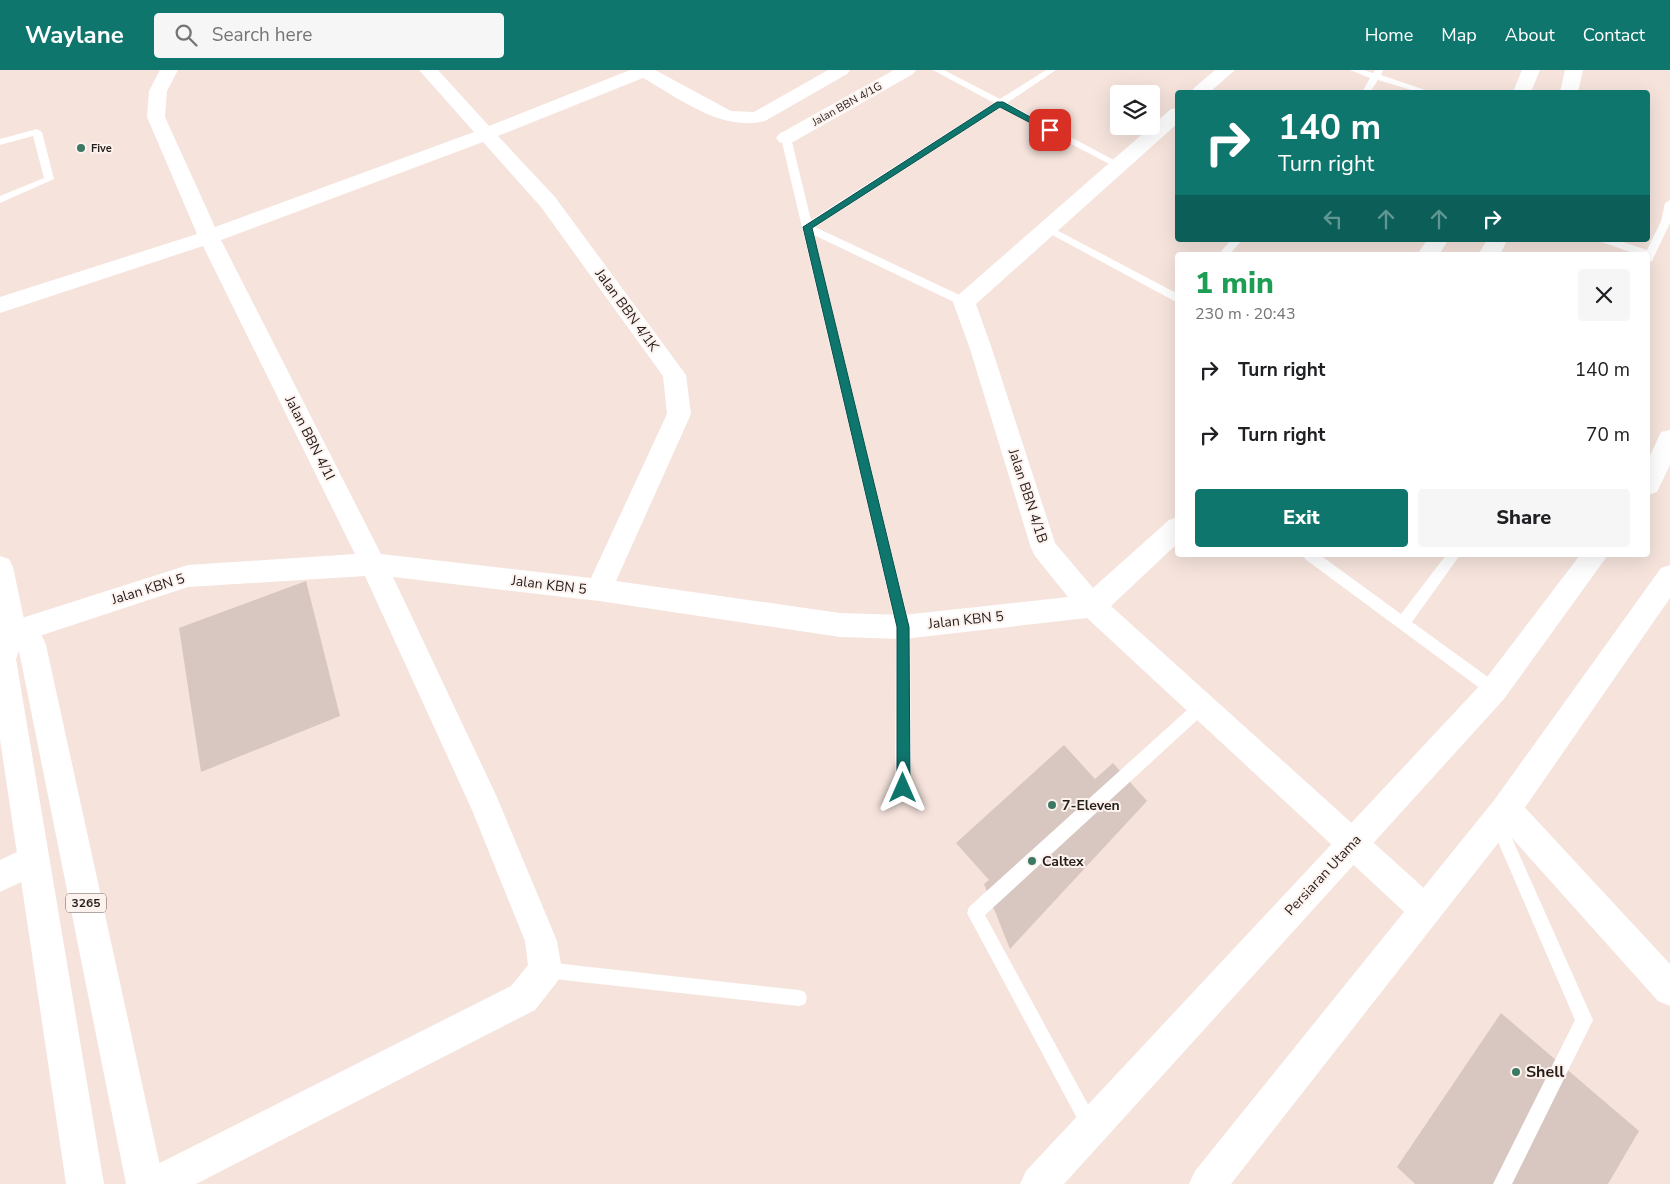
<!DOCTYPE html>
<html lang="en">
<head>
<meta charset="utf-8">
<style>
  :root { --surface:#fff; --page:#f6f6f6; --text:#202124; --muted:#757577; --accent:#0f766e }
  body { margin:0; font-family:"Nunito Sans",sans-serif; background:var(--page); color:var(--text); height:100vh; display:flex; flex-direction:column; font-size:19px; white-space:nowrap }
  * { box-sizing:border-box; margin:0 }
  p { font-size:16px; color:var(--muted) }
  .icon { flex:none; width:28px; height:28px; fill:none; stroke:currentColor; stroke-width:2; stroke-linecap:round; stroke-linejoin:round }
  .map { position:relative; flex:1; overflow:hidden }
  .panel { position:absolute; left:1175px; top:182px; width:475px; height:305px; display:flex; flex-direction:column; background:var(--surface); border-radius:5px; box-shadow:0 5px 20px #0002 }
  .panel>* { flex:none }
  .banner { position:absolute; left:1175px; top:20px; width:475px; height:152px; border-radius:5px; box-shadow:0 5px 20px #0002; background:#0f766e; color:#fff; overflow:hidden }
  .tools { position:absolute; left:1110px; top:15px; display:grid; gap:10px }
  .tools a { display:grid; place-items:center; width:50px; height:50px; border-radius:5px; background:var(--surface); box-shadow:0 5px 20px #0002; font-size:25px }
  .pin { position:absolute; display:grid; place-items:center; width:42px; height:42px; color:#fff; margin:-21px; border-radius:10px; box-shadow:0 2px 8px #0006 }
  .me { position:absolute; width:55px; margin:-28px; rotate:0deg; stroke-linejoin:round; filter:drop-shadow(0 0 4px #0008) }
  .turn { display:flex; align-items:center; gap:18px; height:105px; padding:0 20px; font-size:22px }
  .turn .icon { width:65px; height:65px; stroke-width:2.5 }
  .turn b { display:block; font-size:35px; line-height:42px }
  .lanes { display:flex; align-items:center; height:48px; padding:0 20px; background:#0003; justify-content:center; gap:25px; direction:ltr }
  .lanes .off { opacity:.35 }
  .round { display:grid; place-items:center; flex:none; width:52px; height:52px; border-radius:5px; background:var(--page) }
  .summary { display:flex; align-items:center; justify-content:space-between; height:85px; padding:0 20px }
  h1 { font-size:30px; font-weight:800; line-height:38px; color:#1e9e55 }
  .action { display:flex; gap:10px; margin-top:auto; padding:10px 20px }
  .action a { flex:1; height:58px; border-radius:5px; background:var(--accent); color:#fff; font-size:20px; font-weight:800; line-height:58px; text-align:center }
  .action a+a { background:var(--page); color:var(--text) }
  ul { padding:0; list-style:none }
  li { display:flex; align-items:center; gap:15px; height:65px; padding:0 20px }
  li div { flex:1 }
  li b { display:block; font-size:19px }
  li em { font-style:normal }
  header { display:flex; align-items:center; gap:30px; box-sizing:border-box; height:70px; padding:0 25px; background:var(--accent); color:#fff }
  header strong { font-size:24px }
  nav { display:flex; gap:28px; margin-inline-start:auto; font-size:18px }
  .search { width:350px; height:45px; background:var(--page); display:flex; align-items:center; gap:12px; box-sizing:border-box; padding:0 18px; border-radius:5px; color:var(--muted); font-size:19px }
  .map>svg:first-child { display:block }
  .building { fill:#d8c7c0 }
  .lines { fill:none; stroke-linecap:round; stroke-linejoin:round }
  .lane { fill:#fff; fill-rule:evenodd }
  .street { fill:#fff; fill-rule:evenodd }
  .secondary { fill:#fff; fill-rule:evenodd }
  .primary { fill:#fff; fill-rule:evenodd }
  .route { fill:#0f766e; stroke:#0a4d48 }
  .poi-dot { fill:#3c7863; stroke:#fdf2ee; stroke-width:2 }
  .labels { text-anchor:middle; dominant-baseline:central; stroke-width:4; stroke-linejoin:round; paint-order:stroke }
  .far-street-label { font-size:11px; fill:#241e1b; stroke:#fdf2ee }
  .far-poi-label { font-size:11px; font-weight:bold; fill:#241e1b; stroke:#fdf2ee; text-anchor:start }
  .shield { fill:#fdf2ee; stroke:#655e5a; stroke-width:1 }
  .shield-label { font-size:12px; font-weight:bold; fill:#241e1b }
  .street-label { font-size:14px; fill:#241e1b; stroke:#fdf2ee }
  .poi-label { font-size:14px; font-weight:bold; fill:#241e1b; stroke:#fdf2ee; text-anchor:start }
  .near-poi-label { font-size:16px; font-weight:bold; fill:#241e1b; stroke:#fdf2ee; text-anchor:start }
</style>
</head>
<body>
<header>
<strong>Waylane</strong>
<div class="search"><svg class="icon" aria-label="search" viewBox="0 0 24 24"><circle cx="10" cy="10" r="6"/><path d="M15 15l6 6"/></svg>Search here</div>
<nav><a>Home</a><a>Map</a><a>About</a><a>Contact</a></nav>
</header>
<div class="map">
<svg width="1670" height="1114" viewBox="0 0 1670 1114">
  <rect width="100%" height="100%" fill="#f5e3dc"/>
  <g class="building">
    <path d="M306 511 340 646 201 702 179 558Z"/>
    <path d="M1064 675 1095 709 1113 693 1147 731 1010 879 984 814 989 810 956 773Z"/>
    <path d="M1501 943 1639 1061 1608 1114H1415L1397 1097Z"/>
  </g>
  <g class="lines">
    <g class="lane">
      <path d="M933 0H944L1000 29 1046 0H1056L1007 33 1123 95 1118 98 1115 97 1001 37 815 157 968 229 969 232 964 236 960 235 814 165 910 557 911 718 908 723 903 725 898 723 895 718 896 557 781 68 786 65 791 68 811 150 994 33Z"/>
      <path d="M1350 0H1363L1373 3 1375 0H1383L1381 5 1431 22H1418L1378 10 1370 22H1362L1370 8Z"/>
      <path d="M37 59 42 62 54 109 0 133V126L44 108 33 66 0 75V69Z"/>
      <path d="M1670 130V153L1652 191 1648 192V185H1638L1602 172 1601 170H1617L1647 180 1661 151 1665 133Z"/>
      <path d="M1047 155 1178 224V233L1043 160 1042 158Z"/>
      <path d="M1231 170H1242L1229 185H1218Z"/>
      <path d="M1303 485H1320L1401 544 1446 485H1460L1412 552 1499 615 1501 620 1499 625 1494 626 1489 625 1305 489Z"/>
      <path d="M1202 629 1207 631 1209 636 1207 641 985 845 1097 1051 1100 1057 1097 1063 1091 1066 1085 1063 967 843 969 837 1197 631Z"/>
      <path d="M1497 743 1502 746 1593 950 1512 1114H1493L1575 950 1489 751 1492 746Z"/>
      <path d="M545 892 799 920 805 922 807 928 805 934 799 936 545 908 539 906 537 900 539 894Z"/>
    </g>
    <g class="street">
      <path d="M160 0H178L167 21 165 47 215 157 474 62 419 0H438L489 56 630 0H655L731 41 754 42 828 0H850L847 4 765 51C721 62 679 28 643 8L498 66 555 127 686 305 691 344 616 511 840 543 903 545 1068 527 1035 486 1031 478 970 279 953 232 956 227 1171 39 1178 38V53L976 234 992 279 1055 473 1093 518 1169 450 1178 447V473L1111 536 1436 829 1441 840 1436 851 1425 856 1414 851 1087 548 903 569 840 567 599 531 393 507 496 725 557 871 562 900 557 912 535 940 196 1114H138L144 1101 511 916 528 895 525 871 472 740 365 506 188 517 0 579V555L188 495 355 484 203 176 0 243V227L197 164 147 47 149 21ZM483 72 541 137 663 306 667 344 591 508 381 484 221 170Z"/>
      <path d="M894 0H916L913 4 793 72 786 74 779 72 776 68 779 64Z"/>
      <path d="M1215 0H1235L1210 22H1191L1194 18Z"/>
      <path d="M1522 0H1540L1531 22H1513Z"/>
      <path d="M1565 0H1583L1578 22H1560Z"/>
      <path d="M1427 170H1448L1439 185H1417Z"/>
      <path d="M1487 170H1507L1500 185H1478Z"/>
      <path d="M1506 724 1517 729 1670 894V936L1658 931 1495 749 1491 739 1495 729Z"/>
      <path d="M34 774 45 779 50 790 45 801 0 822V790Z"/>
    </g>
    <g class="secondary">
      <path d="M1670 360V395L1657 422 1648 425V390L1661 362Z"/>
      <path d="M1580 485H1608L1504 629 1064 1114H1020L1026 1101 1484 611Z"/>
      <path d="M1670 495V528L1517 749 1231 1114H1189L1195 1101 1495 729 1661 498Z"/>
    </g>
    <path class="primary" d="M0 486 9 489 13 497 25 554 42 566 46 575 164 1114H126L19 581 16 589 104 1114H66L0 669Z"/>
  </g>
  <path class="route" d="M997 32H1003L1054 60 1048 62 1000 37 812 158 909 557 910 718 908 722 903 724 899 722 897 718V557L803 157Z"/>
  <g class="poi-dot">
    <circle cx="81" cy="78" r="5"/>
    <circle cx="1052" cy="735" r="5"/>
    <circle cx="1032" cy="791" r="5"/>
    <circle cx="1516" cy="1002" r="5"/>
  </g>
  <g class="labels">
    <g class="far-street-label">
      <text transform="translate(847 34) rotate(-29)">Jalan BBN 4/1G</text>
    </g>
    <g class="far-poi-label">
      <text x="91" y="78">Five</text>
    </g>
    <rect class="shield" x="66" y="823.5" width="40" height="19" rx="4"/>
    <g class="shield-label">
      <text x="86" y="833">3265</text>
    </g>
    <g class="street-label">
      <text transform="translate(627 240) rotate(54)">Jalan BBN 4/1K</text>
      <text transform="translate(310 368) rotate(63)">Jalan BBN 4/1I</text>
      <text transform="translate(1028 426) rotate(72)">Jalan BBN 4/1B</text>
      <text transform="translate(549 515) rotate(7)">Jalan KBN 5</text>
      <text transform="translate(148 519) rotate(-17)">Jalan KBN 5</text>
      <text transform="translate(966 550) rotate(-6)">Jalan KBN 5</text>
      <text transform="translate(1323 805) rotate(-47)">Persiaran Utama</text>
    </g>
    <g class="poi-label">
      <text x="1062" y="735">7-Eleven</text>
      <text x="1042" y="791">Caltex</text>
    </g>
    <g class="near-poi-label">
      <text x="1526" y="1002">Shell</text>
    </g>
  </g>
</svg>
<div class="tools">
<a><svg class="icon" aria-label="layers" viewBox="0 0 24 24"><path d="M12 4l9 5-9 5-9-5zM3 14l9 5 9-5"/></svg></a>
</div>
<div class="pin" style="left:1050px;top:60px;background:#d93025"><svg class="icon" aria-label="arrive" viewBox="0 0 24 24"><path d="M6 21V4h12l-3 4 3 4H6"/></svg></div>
<svg class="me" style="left:903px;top:718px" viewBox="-20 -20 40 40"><path d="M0-17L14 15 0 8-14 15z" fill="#0f766e" stroke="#fff" stroke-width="4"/></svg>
<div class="banner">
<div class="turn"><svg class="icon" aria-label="right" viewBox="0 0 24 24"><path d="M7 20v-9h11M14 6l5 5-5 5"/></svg><div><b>140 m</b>Turn right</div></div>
<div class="lanes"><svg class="icon off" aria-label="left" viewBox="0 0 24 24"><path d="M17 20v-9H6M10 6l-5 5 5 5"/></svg><svg class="icon off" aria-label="ahead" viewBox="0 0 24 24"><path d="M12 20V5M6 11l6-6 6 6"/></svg><svg class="icon off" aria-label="ahead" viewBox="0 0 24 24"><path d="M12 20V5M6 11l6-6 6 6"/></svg><svg class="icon" aria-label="right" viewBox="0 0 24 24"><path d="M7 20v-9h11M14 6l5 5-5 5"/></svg></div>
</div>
<section class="panel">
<div class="summary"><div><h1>1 min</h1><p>230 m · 20:43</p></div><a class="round"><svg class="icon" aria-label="close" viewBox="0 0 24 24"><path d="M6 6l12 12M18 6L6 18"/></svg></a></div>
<ul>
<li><svg class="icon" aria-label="right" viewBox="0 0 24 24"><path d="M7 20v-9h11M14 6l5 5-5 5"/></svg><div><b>Turn right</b></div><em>140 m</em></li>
<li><svg class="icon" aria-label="right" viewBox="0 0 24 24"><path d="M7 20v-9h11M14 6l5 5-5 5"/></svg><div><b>Turn right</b></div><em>70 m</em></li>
</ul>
<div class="action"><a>Exit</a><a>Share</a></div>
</section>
</div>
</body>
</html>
